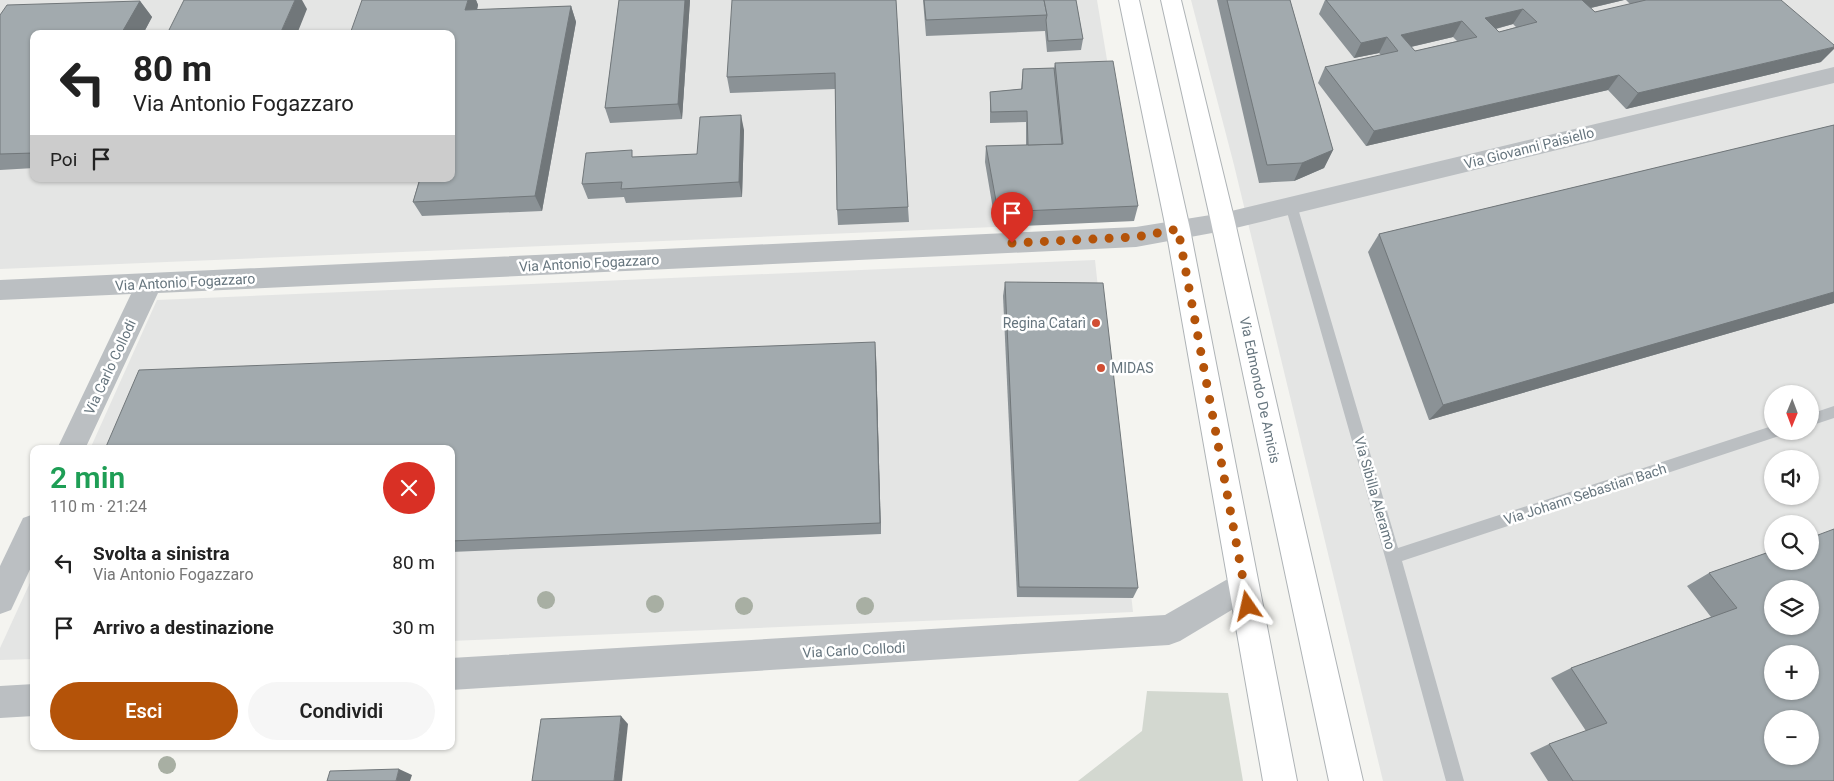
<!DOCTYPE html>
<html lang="it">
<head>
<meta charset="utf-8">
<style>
  :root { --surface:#fff; --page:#f6f6f6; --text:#222; --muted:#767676; --accent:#b45309 }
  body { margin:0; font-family:Roboto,sans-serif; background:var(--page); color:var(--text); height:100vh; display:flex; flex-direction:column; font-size:19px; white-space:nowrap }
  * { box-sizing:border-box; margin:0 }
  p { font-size:16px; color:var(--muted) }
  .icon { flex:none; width:28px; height:28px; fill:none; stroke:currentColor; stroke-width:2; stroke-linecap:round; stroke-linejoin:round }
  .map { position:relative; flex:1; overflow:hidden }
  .panel { position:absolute; left:30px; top:445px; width:425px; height:305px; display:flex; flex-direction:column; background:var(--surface); border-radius:10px; box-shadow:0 1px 4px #0004 }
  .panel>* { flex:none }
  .banner { position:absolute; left:30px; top:30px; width:425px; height:152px; border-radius:10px; box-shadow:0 1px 4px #0004; background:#fff; color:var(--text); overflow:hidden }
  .needle { width:32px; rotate:181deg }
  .buttons { position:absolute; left:1764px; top:385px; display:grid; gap:10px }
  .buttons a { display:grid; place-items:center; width:55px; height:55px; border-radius:50%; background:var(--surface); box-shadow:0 1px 4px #0004; font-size:25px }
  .pin { position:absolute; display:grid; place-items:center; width:42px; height:42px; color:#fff; margin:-51px -21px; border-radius:50% 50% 50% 0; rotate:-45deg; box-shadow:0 0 5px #0007 }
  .pin .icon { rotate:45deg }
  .me { position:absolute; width:55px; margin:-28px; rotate:349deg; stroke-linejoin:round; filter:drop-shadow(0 0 4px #0008) }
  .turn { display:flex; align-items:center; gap:18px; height:105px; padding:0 20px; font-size:22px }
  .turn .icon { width:65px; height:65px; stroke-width:2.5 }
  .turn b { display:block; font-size:35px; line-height:42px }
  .then { display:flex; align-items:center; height:48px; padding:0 20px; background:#0003; gap:10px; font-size:19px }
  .round { display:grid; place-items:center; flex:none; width:52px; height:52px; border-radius:26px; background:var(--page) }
  .head { display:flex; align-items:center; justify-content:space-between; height:85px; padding:0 20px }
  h1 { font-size:30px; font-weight:600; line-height:38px; color:#1e9e55 }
  .cta { display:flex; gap:10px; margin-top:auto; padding:10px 20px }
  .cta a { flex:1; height:58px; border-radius:30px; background:var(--accent); color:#fff; font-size:20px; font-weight:600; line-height:58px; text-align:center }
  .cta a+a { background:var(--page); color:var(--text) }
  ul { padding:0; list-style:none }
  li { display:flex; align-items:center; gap:15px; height:65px; padding:0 20px }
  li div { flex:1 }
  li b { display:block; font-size:19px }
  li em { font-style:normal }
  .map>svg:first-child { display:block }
  .built { fill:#e4e5e4; fill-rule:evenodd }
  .green { fill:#d3d8d0 }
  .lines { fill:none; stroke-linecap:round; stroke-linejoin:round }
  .secondary-casing { stroke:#aeb3b6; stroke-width:2 }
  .service { fill:#bbbfc2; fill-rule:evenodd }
  .minor { fill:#bbbfc2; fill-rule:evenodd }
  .secondary { fill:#fff; fill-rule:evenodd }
  .tree { fill:#a8afa3 }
  .wall { fill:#8b9296; fill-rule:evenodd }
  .shaded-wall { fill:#71777a }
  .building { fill:#a2aaae; stroke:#71777a; fill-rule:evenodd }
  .route { stroke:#b45309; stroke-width:9; stroke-dasharray:0 16.2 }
  .poi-dot { fill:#d14e33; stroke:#fff; stroke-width:2 }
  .labels { text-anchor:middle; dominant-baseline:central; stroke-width:5; stroke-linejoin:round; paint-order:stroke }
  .street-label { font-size:14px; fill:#66757e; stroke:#fff }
  .poi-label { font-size:14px; fill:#66757e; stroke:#fff; text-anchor:end }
</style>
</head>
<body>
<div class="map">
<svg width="1834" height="781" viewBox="0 0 1834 781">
  <rect width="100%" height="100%" fill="#f4f4f0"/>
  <g class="built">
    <path d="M0 0H1097L1134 221 0 269ZM34 34H451V179H34Z"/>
    <path d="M1191 0H1834V781H1383L1234 165ZM1772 394H1810V431H1772ZM1772 459H1810V496H1772ZM1772 524H1810V561H1772ZM1772 589H1810V626H1772ZM1772 654H1810V691H1772ZM1772 719H1810V756H1772Z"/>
    <path d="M1095 260 1133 612 451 641V449H90L157 300Z"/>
    <path d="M34 574V659L0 660V648Z"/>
  </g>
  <path class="green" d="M1147 691 1228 693 1243 781H1078L1142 731Z"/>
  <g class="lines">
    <g class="secondary-casing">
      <g id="secondary">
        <path d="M1119 0H1139L1190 229 1297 781H1263L1166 229Z"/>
        <path d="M1161 0H1181L1235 222 1363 781H1329L1211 222Z"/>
      </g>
    </g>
    <g class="service">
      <path d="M1291 200 1295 202 1297 205 1398 548 1772 426V431H1783L1781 435 1776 437 1402 561 1464 781H1446L1385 557 1285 205 1287 202Z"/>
      <path d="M1834 406V418L1810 426V414Z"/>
    </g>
    <g class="minor">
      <path d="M1834 67V83L1223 231 1136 247 158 293 85 449H57L131 294 0 300V280L1136 227 1223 213Z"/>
      <path d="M34 514V561L11 610 0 614V566L23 518Z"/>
      <path d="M1244 571 1255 576 1259 586 1255 596 1180 641 1169 645 451 690V658L1165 615 1233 576Z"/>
      <path d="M34 684V716L0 718V686Z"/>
    </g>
    <use href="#secondary" class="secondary"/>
  </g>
  <g class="tree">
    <circle cx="546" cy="600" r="9"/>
    <circle cx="655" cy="604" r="9"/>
    <circle cx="744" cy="606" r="9"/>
    <circle cx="865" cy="606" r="9"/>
    <circle cx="167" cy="765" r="9"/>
  </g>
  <g class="wall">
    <path d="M468 0H476L478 5 477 10 571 6 576 22 542 211 422 216 413 202Z"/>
    <path d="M619 0H690L682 119 610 123 605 108Z"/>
    <path d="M896 0 908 207 909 222 838 225 837 210 835 89 730 93 727 77Z"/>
    <path d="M923 0H1076L1083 39 1081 50 1047 52 1045 31 926 36Z"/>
    <path d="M1217 0H1290L1333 150 1324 168 1294 181 1259 183Z"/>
    <path d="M1325 0H1624L1591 8 1595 12 1630 4 1626 0H1781L1821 62 1626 109 1608 90 1366 146 1318 83 1325 67 1381 55 1379 53 1354 58 1319 14ZM1513 24 1516 27 1499 32 1496 29ZM1453 37 1457 41 1415 51 1411 47Z"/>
    <path d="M140 1 152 17 143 34H34V168L0 170V15Z"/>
    <path d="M1055 63 1138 206 1134 221 996 227 985 162 986 146 1026 145V122L990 123V92L1021 89 1023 69 1054 68Z"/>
    <path d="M1834 125V303L1429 420 1368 252 1379 234Z"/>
    <path d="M744 130 742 197 626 203 624 197 588 199 582 184 697 154Z"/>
    <path d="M1005 282 1138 588 1133 598 1017 597 1003 296Z"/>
    <path d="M876 355 881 534 451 552V449Z"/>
    <path d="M1772 551 1834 781H1548L1530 753 1549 744 1586 731 1551 678 1571 668 1711 617 1687 586 1709 573Z"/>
  </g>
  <g class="shaded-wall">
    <path d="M295 0H302L307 9 297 34H280Z"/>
    <path d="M468 0H476L478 5 473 26 465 10Z"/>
    <path d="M685 0H690L682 119 678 104Z"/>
    <path d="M1577 0H1624L1569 13Z"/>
    <path d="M140 1 152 17 143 34H121Z"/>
    <path d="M571 6 576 22 542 211 535 196Z"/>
    <path d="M1523 9 1513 24 1476 34 1485 18Z"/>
    <path d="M1462 21 1453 37 1397 50 1401 35Z"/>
    <path d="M1387 37 1379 53 1354 58 1361 43Z"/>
    <path d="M1834 47V49L1821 62 1626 109 1638 93Z"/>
    <path d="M1619 75 1608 90 1366 146 1374 131Z"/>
    <path d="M741 115 744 130 742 197 739 182Z"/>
    <path d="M1333 150 1324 168 1294 181 1302 163Z"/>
    <path d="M1834 292V303L1429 420 1443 405Z"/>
    <path d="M875 342 876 355 881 534 880 523Z"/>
    <path d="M621 716 628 724 622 781H614Z"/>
    <path d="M399 769 412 775 410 781H396Z"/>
  </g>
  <g class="building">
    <path d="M184 0H295L280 34H167Z"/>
    <path d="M362 0H468L465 10 571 6 535 196 413 202 420 179H451V34H350Z"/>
    <path d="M619 0H685L678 104 605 108Z"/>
    <path d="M732 0H896L908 207 837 210 835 73 727 77Z"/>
    <path d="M924 0H1044L1047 15 926 20Z"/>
    <path d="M1044 0H1076L1083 39 1048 41 1046 20 1047 15Z"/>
    <path d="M1227 0H1290L1333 150 1302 163 1267 165Z"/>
    <path d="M1326 0H1582L1595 12 1646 0H1781L1834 45V47L1638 93 1619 75 1374 131 1325 67 1398 51 1387 37 1361 43ZM1523 9 1537 22 1499 32 1485 18ZM1462 21 1477 37 1415 51 1401 35Z"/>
    <path d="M140 1 121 34H34V153L0 154V15L7 5Z"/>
    <path d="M1113 61 1138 206 998 212 986 146 1063 144 1055 63Z"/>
    <path d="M1054 68 1062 144 1028 145 1027 111 991 112 990 92 1022 89 1023 69Z"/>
    <path d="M741 115 739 182 621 189 622 182 582 184 586 153 632 150V157L697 154 700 117Z"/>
    <path d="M1834 125V292L1443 405 1379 234Z"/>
    <path d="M1005 282 1103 283 1138 588 1019 587Z"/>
    <path d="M875 342 880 523 451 541V449H105L139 370Z"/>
    <path d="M1834 529V781H1573L1549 744 1607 723 1571 668 1737 608 1709 573 1772 551V561H1810V538ZM1772 589H1810V626H1772ZM1772 654H1810V691H1772ZM1772 719H1810V756H1772Z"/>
    <path d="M621 716 614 781H532L541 719Z"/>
    <path d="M399 769 396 781H327L330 771Z"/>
  </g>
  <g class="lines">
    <path class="route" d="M1012 243 1136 237 1178 229 1248 606"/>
  </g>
  <g class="poi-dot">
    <circle cx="1096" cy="323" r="5"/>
    <circle cx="1101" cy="368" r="5"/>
  </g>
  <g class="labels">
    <g class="street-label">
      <text transform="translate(1529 148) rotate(-14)">Via Giovanni Paisiello</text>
      <text transform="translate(589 263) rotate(-3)">Via Antonio Fogazzaro</text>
      <text transform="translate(185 282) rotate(-3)">Via Antonio Fogazzaro</text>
      <text transform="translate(110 367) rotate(-65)">Via Carlo Collodi</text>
      <text transform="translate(1260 390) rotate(78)">Via Edmondo De Amicis</text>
      <text transform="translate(1375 493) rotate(74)">Via Sibilla Aleramo</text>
      <text transform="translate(1585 494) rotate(-18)">Via Johann Sebastian Bach</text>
      <text transform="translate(854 650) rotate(-3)">Via Carlo Collodi</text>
    </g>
    <g class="poi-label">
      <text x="1086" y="323">Regina Catarì</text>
      <text x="1111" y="368" text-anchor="start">MIDAS</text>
    </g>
  </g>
</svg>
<div class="buttons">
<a><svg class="needle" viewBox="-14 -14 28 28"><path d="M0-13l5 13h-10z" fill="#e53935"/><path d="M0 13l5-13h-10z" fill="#767676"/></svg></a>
<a><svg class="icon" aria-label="sound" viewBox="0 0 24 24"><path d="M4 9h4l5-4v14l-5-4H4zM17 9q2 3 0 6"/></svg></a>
<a><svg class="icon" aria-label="search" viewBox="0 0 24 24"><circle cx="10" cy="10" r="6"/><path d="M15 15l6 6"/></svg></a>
<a><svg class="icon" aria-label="layers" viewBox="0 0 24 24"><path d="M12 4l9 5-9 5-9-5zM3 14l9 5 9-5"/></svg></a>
<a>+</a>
<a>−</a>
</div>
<div class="pin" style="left:1012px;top:243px;background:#d93025"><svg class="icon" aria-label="arrive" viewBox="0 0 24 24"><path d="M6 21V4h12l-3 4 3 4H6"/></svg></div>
<svg class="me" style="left:1248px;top:606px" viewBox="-20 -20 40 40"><path d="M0-17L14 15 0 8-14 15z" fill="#b45309" stroke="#fff" stroke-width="4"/></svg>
<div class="banner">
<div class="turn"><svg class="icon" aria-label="left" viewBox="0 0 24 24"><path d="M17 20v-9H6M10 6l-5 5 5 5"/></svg><div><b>80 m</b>Via Antonio Fogazzaro</div></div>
<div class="then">Poi<svg class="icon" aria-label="arrive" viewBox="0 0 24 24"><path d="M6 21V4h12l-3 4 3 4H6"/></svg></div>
</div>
<section class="panel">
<div class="head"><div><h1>2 min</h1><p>110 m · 21:24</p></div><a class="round" style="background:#d93025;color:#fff"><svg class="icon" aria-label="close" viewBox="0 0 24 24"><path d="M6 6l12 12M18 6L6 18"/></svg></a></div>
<ul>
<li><svg class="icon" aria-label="left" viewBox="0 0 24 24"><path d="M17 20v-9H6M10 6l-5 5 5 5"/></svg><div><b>Svolta a sinistra</b><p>Via Antonio Fogazzaro</p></div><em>80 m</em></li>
<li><svg class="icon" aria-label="arrive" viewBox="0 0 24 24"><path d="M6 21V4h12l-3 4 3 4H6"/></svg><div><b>Arrivo a destinazione</b></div><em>30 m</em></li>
</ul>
<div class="cta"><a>Esci</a><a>Condividi</a></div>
</section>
</div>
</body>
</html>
